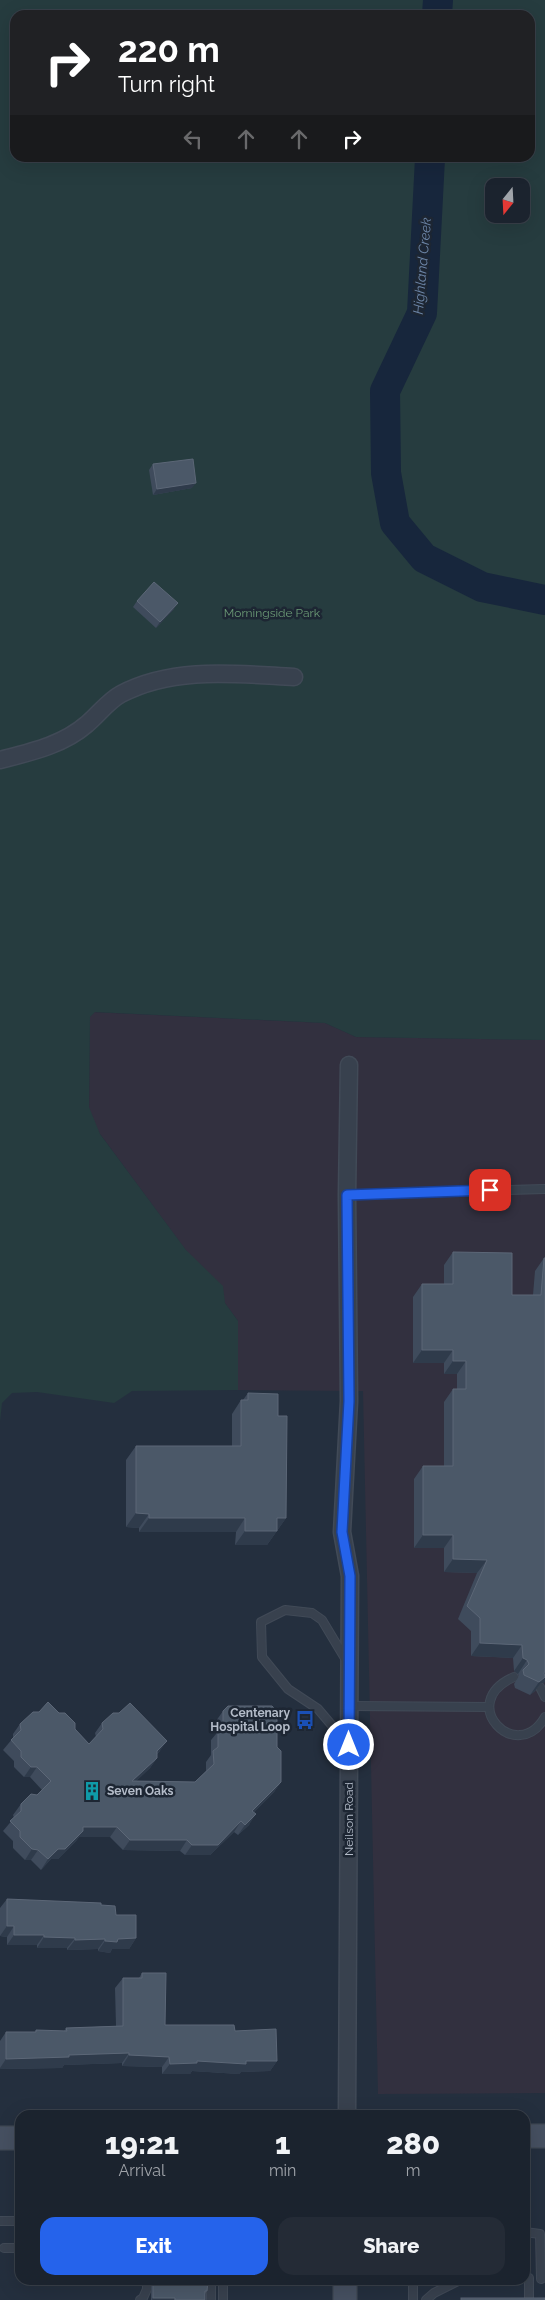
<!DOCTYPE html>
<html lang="en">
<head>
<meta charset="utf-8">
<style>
  :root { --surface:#1b232e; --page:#242b36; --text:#f1f3f6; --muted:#a0a4aa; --line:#39404a; --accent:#2563eb }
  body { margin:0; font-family:Raleway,sans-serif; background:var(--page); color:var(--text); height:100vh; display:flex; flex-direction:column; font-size:19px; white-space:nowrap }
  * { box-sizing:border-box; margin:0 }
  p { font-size:16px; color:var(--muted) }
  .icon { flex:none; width:28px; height:28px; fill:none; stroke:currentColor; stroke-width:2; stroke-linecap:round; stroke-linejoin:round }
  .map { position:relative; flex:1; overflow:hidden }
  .panel { position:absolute; left:15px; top:2110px; width:515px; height:175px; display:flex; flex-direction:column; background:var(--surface); border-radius:15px; box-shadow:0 5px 20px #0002,0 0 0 1px var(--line) }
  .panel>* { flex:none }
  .top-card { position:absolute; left:10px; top:10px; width:525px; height:152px; border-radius:15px; box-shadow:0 5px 20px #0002,0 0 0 1px var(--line); background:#202124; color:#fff; overflow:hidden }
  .needle { width:32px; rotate:198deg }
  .tools { position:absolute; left:485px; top:178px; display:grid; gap:10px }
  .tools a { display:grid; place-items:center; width:45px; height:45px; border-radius:10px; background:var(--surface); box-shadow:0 5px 20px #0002,0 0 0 1px var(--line); font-size:25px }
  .pin { position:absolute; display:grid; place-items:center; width:42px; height:42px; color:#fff; margin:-21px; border-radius:10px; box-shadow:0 2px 8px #0006 }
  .me { position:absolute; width:55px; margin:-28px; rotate:0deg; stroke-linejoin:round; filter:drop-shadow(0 0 4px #0008) }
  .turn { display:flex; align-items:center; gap:18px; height:105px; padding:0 25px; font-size:22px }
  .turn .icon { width:65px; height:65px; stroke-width:2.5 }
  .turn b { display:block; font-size:35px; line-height:42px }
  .lanes { display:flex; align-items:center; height:48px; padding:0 25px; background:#0003; justify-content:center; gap:25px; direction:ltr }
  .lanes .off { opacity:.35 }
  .eta { display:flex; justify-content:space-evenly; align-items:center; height:85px; text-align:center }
  .eta b { font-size:30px; font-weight:800; line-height:35px }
  .action { display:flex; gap:10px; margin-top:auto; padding:10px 25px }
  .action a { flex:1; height:58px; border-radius:15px; background:var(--accent); color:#fff; font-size:20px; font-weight:800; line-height:58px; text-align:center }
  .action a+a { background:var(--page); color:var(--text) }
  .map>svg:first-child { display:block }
  .medical { fill:#32303f }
  .green { fill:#263c3f; fill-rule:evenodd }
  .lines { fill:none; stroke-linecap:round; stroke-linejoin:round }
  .river { stroke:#17263c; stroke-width:30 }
  .lane-casing { stroke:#414a57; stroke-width:10 }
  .street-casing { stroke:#414a57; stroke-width:19 }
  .secondary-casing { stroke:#414a57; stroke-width:25 }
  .lane { stroke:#38414e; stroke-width:8 }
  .street { stroke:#38414e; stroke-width:16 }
  .secondary { stroke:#465061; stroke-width:22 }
  .wall { fill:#3f4b5c }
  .shaded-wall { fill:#2f3b4b }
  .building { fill:#4b5868; stroke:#5c6777 }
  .route-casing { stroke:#184099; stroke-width:12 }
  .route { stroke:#2563eb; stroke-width:9 }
  .labels { text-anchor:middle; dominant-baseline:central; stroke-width:5; stroke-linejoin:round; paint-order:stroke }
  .park-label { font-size:12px; fill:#6b9a76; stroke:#1d2633 }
  .poi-label { font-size:12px; font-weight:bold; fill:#b4bcc9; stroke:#1d2633; text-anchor:end }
  .street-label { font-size:12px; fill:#b4bcc9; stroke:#1d2633 }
  .water-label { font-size:14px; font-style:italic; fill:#6d86a8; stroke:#1d2633 }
</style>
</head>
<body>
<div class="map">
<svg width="545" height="2300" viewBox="0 0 545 2300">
  <rect width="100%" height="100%" fill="#242f3e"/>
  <path class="medical" d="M90 1012 325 1023 356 1037 545 1040V2093L378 2094 363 1391 238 1390V1321L89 1119Z"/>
  <path class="green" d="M0 0H545V1040L356 1037 325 1023 95 1012 90 1017 89 1107 100 1134 186 1250 223 1286 225 1303 238 1321V1390L132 1391 114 1403 37 1392 12 1393 2 1403 0 1422ZM15 15H530V158H15ZM494 186H521V214H494Z"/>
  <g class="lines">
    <g class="river">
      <path d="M437 15 438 0"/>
      <path d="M430 158 422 313 385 391 386 473 395 523 424 558 482 587 545 600"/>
    </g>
    <g class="lane-casing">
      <g id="lane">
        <path d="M347 1195 545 1189"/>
        <path d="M346 1660 322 1620 312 1613 285 1610 261 1622 262 1657 288 1689 318 1709 346 1742"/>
        <path d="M514 1677C455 1703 517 1766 545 1717"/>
        <path d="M540 1687 545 1697"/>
        <path d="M349 1706 489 1707"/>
        <path d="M0 2221H20"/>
        <path d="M525 2232 540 2234 541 2279 545 2277"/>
        <path d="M4 2248H20"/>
        <path d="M529 2278V2300"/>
        <path d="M413 2280V2300"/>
        <path d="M140 2300 143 2298 147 2289V2280"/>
        <path d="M211 2300V2280"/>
        <path d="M223 2300V2280"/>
        <path d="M426 2300 434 2293 460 2280"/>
      </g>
    </g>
    <g class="street-casing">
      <g id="street">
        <path d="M0 760C31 752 63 745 87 724 99 714 108 701 121 694 174 666 237 674 294 677"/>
        <path d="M347 2115 350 1576 342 1532 349 1401 347 1195 349 1065"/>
      </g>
    </g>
    <g class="secondary-casing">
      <g id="secondary">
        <path d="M525 2136H545"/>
        <path d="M0 2138H20"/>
        <path d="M345 2300V2280"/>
      </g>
    </g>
    <use href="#lane" class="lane"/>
    <use href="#street" class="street"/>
    <use href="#secondary" class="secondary"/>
  </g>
  <g class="wall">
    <path d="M153 464 192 488 153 495 149 470Z"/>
    <path d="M137 601 174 609 156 628 133 607Z"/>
    <path d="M453 1252 512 1295H533L535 1271 544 1258V1683H541L535 1691 530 1695 515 1688 514 1684 519 1676 518 1674 514 1671 513 1658 471 1656V1631L458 1619 477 1573 444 1572V1548H414V1479L423 1466H444V1402L453 1389H457V1374H444V1363H413V1297L422 1284H444V1265Z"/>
    <path d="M248 1393 278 1416 286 1518 267 1545H235L236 1532H139V1528L126 1527V1460L136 1446H232V1414L241 1400H243Z"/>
    <path d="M223 1711 277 1747 281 1782 274 1792 254 1812 249 1825 238 1835 234 1832 210 1855H185L180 1851 123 1850 110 1837H79L76 1841 58 1859H51L41 1870 31 1860H25L13 1848V1841L3 1831 14 1818 13 1815 21 1804 37 1795 42 1790 30 1777H24L14 1767V1761L3 1750 13 1738V1734L20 1724 75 1729 89 1744 96 1737 95 1733 102 1723 160 1751 157 1754V1758L150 1768 136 1781 195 1782 206 1771V1762L211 1755V1740L216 1734V1721Z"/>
    <path d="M7 1899 101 1905 116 1915 136 1938 129 1949H112L110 1953 98 1951V1949L67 1950V1948H37V1945H7V1937L0 1936V1908Z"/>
    <path d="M142 1973 165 2025 235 2031 277 2061 270 2071 241 2072 239 2074 192 2071 190 2074H162V2067L122 2066V2063L64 2065 62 2068 0 2069V2041L6 2032H35L36 2030 64 2031 66 2028 116 2026 115 1988 123 1978H139Z"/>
    <path d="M151 2280H208L207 2291 205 2294V2300H151Z"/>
  </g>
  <g class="shaded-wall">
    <path d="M196 483 192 488 153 495 157 489Z"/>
    <path d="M178 603 174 609 156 628 160 622Z"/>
    <path d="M422 1350H453L444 1363H413Z"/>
    <path d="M453 1361H466L457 1374H444Z"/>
    <path d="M136 1513 149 1514 139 1528 126 1527Z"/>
    <path d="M149 1518H245L236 1532H139Z"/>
    <path d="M277 1518H286L267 1545H235L245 1531Z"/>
    <path d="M423 1535H453L444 1548H414Z"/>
    <path d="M453 1559 487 1560 477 1573 444 1572Z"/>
    <path d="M480 1643 522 1645 513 1658 471 1656Z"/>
    <path d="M523 1658 527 1660 518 1674 514 1671Z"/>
    <path d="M545 1671V1682L544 1683H541L535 1691 530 1695 539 1682Z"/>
    <path d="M167 1741 160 1751 149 1761 157 1751Z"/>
    <path d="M157 1758 150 1768 125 1792 132 1781Z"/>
    <path d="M31 1767H37L30 1777H24Z"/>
    <path d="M281 1782 274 1792 245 1821 252 1811Z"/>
    <path d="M256 1814 249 1825 238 1835 245 1825Z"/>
    <path d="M241 1821 234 1832 210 1855H185L192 1845Z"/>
    <path d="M83 1827H117L110 1837H79L76 1841 58 1859H51L41 1870 48 1859Z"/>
    <path d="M130 1840H187L180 1851 123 1850Z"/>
    <path d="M32 1849 38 1850 31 1860H25Z"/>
    <path d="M7 1926H14L7 1937 0 1936Z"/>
    <path d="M14 1935H44L37 1945H7Z"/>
    <path d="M44 1937 75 1938 67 1948H37Z"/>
    <path d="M136 1938 129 1949H112L110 1953 98 1951 105 1941 118 1939Z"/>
    <path d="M105 1939 98 1949 67 1950 75 1940Z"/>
    <path d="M129 2053 122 2063 64 2065 62 2068 0 2069V2068L6 2059 69 2055Z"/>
    <path d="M129 2055 169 2057 162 2067 122 2066Z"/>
    <path d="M197 2061H277L270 2071 241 2072 239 2074 192 2071 190 2074H162L170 2064Z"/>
    <path d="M153 2298H175L174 2300H152Z"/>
  </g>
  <g class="building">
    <path d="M193 459 196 483 157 489 153 464Z"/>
    <path d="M154 582 178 603 160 622 137 601Z"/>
    <path d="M453 1252 512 1253V1295H541L544 1258H545V1671L544 1673 545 1677 539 1682 524 1675 523 1670 529 1664 527 1660 523 1658 522 1645 480 1643V1618L467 1606 487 1560 453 1559V1535H423V1466H453V1389H466V1361H453V1350H422V1284H453Z"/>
    <path d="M248 1393 278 1394V1416H287L286 1518H277V1531H245V1518H149V1514L136 1513V1446H241V1400H248Z"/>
    <path d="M48 1702 59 1713H65L75 1723V1729L89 1744 103 1729 102 1723 113 1713H119L130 1703 167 1741 157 1751V1758L132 1781 195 1782 214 1764 213 1751 218 1747V1730L223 1726V1711L228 1706H272L277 1711V1747L281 1751V1782L252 1811 256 1814 245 1825 241 1821 218 1845H192L187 1840H130L117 1827H83V1831L65 1849H58L48 1859 38 1850 32 1849 20 1837V1831L10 1821 21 1811V1804L31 1794 37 1795 51 1781 37 1767H31L21 1757V1751L11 1740 21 1730 20 1724 33 1712H39Z"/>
    <path d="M7 1899 101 1903V1905L115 1906 116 1915H136V1938L118 1939 117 1942 105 1941V1939L75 1940V1938L44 1937V1935H14V1926H7Z"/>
    <path d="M142 1973H166L165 2025H234L235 2031 276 2029 277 2061H246V2064L197 2061V2063L170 2064 169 2057 129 2055V2053L69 2055V2057L6 2059V2032H36V2030L67 2031 66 2028 123 2026V1978H142Z"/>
    <path d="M153 2280H208L207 2291H205V2300H175V2298H153Z"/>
    <rect x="461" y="2298" width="84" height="2"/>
  </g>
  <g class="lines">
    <g class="route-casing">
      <path id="route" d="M349 1745 350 1576 342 1532 349 1401 347 1195 490 1190"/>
    </g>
    <use href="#route" class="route"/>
  </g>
  <defs>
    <g id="bus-bare" transform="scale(1.5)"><path d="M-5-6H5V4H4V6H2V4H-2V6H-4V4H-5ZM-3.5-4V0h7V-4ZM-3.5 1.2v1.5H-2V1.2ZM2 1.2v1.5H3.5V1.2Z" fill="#1a4fb4" stroke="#1d2633" stroke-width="2.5" paint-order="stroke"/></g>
    <g id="building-bare" transform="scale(1.5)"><path d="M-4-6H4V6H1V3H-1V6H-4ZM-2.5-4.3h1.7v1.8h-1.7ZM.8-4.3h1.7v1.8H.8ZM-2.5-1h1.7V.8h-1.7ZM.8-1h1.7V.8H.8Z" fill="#0f9aa8" stroke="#1d2633" stroke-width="2.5" paint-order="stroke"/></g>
  </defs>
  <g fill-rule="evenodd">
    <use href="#bus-bare" x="305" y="1720"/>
    <use href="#building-bare" x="92" y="1791"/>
  </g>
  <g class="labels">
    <g class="park-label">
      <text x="272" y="613">Morningside Park</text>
    </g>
    <g class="poi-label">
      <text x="290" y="1713">Centenary<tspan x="290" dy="14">Hospital Loop</tspan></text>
      <text x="107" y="1791" text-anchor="start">Seven Oaks</text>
    </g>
    <g class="street-label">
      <text transform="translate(349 1819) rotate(-90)">Neilson Road</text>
    </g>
    <g class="water-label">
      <text transform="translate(422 266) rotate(-85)">Highland Creek</text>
    </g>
  </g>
</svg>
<div class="tools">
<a><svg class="needle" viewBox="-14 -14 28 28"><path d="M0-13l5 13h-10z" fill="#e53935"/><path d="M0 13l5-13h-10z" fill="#a0a4aa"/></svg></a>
</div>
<div class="pin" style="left:490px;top:1190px;background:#d93025"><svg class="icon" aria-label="arrive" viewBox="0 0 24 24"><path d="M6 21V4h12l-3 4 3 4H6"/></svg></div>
<svg class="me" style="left:349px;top:1745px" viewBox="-20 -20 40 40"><circle r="17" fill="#2563eb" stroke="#fff" stroke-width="3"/><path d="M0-11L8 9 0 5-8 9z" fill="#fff"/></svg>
<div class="top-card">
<div class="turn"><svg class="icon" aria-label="right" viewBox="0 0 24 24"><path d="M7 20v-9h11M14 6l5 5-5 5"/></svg><div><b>220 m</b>Turn right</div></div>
<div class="lanes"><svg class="icon off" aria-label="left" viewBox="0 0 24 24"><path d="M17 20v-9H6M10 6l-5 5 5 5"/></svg><svg class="icon off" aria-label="ahead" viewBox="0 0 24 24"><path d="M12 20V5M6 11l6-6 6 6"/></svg><svg class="icon off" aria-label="ahead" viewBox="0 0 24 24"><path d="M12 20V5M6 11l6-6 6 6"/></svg><svg class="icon" aria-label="right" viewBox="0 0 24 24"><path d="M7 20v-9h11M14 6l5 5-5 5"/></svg></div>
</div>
<section class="panel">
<div class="eta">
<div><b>19:21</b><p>Arrival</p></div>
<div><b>1</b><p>min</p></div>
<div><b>280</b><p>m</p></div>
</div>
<div class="action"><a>Exit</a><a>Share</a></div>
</section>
</div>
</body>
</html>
